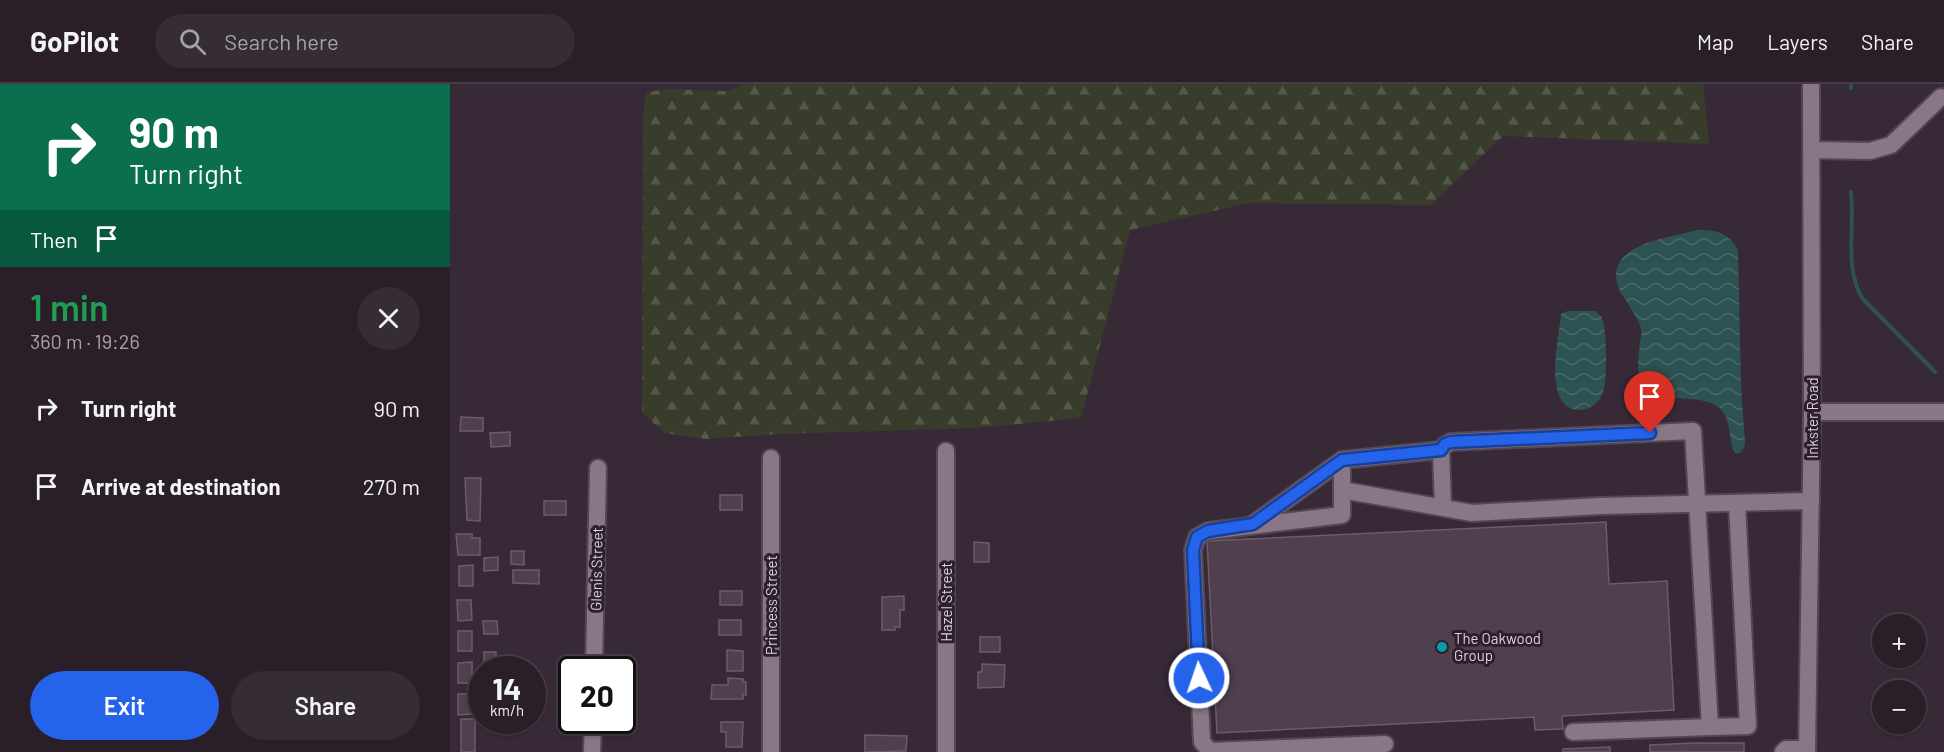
<!DOCTYPE html>
<html lang="en">
<head>
<meta charset="utf-8">
<style>
  :root { --surface:#2a1f29; --page:#362c35; --text:#f1f3f6; --muted:#a5a2a8; --line:#463d46; --accent:#2563eb }
  body { margin:0; font-family:Barlow,sans-serif; background:var(--page); color:var(--text); height:100vh; display:flex; flex-direction:column; font-size:22px; white-space:nowrap }
  * { box-sizing:border-box; margin:0 }
  p { font-size:20px; color:var(--muted) }
  .icon { flex:none; width:33px; height:33px; fill:none; stroke:currentColor; stroke-width:2; stroke-linecap:round; stroke-linejoin:round }
  .map { position:relative; flex:1; overflow:hidden }
  .details { display:flex; flex-direction:column; background:var(--surface); width:450px }
  .details>* { flex:none }
  .guide { background:#0b6e4f; color:#fff; overflow:hidden }
  .controls { position:absolute; left:1422px; top:530px; display:grid; gap:12px }
  .controls a { display:grid; place-items:center; width:54px; height:54px; border-radius:50%; background:var(--surface); box-shadow:0 2px 4px #0004,0 0 0 2px var(--line); font-size:30px }
  .speed { position:absolute; left:18px; top:572px; display:flex; gap:12px; font-size:30px; font-weight:700; text-align:center }
  .speed>* { display:grid; place-content:center; width:78px; height:78px; border-radius:50%; background:var(--surface); box-shadow:0 2px 4px #0004,0 0 0 2px var(--line); line-height:1 }
  .speed small { font-size:15px; font-weight:400 }
  .speed .limit { border:3px solid #111; border-radius:9px; background:#fff; color:#111 }
  .pin { position:absolute; display:grid; place-items:center; width:51px; height:51px; color:#fff; margin:-62px -26px; border-radius:50% 50% 50% 0; rotate:-45deg; box-shadow:0 0 6px #0007 }
  .pin .icon { rotate:45deg }
  .me { position:absolute; width:66px; margin:-33px; rotate:357deg; stroke-linejoin:round; filter:drop-shadow(0 0 4px #0008) }
  .turn { display:flex; align-items:center; gap:21px; height:126px; padding:0 30px; font-size:27px }
  .turn .icon { width:78px; height:78px; stroke-width:2.5 }
  .turn b { display:block; font-size:42px; line-height:51px }
  .then { display:flex; align-items:center; height:57px; padding:0 30px; background:#0003; gap:12px; font-size:22px }
  .round { display:grid; place-items:center; flex:none; width:63px; height:63px; border-radius:32px; background:var(--page) }
  .head { display:flex; align-items:center; justify-content:space-between; height:102px; padding:0 30px }
  h1 { font-size:36px; font-weight:600; line-height:45px; color:#1e9e55 }
  .cta { display:flex; gap:12px; margin-top:auto; padding:12px 30px }
  .cta a { flex:1; height:69px; border-radius:36px; background:var(--accent); color:#fff; font-size:24px; font-weight:600; line-height:69px; text-align:center }
  .cta a+a { background:var(--page); color:var(--text) }
  ul { padding:0; list-style:none }
  li { display:flex; align-items:center; gap:18px; height:78px; padding:0 30px }
  li div { flex:1 }
  li b { display:block; font-size:22px }
  li em { font-style:normal }
  header { display:flex; align-items:center; gap:36px; box-sizing:border-box; height:84px; padding:0 30px; background:var(--surface); border-bottom:2px solid var(--line) }
  header strong { font-size:28px }
  nav { display:flex; gap:33px; margin-inline-start:auto; font-size:21px }
  .search { width:420px; height:54px; background:var(--page); display:flex; align-items:center; gap:15px; box-sizing:border-box; padding:0 21px; border-radius:33px; color:var(--muted); font-size:22px }
  main { display:flex; flex:1; min-height:0 }
  .map>svg:first-child { display:block }
  .forest { fill:url(#forest-firs) }
  .water { fill:url(#water-waves) }
  .lines { fill:none; stroke-linecap:round; stroke-linejoin:round }
  .stream { stroke:#2d5253; stroke-width:4 }
  .building { fill:#50404e; stroke:#6c5b6a; stroke-width:1.5 }
  .minor-casing { stroke:#544753; stroke-width:20 }
  .minor { stroke:#897787; stroke-width:16 }
  .route-casing { stroke:#184099; stroke-width:15 }
  .route { stroke:#2563eb; stroke-width:10 }
  .culture-dot { fill:#0f9aa8; stroke:#2e1f2c; stroke-width:2 }
  .labels { text-anchor:middle; dominant-baseline:central; stroke-width:6; stroke-linejoin:round; paint-order:stroke }
  .street-label { font-size:15px; fill:#dcd2db; stroke:#2e1f2c }
  .poi-label { font-size:15px; fill:#dcd2db; stroke:#2e1f2c; text-anchor:start }
</style>
</head>
<body>
<header>
<strong>GoPilot</strong>
<div class="search"><svg class="icon" aria-label="search" viewBox="0 0 24 24"><circle cx="10" cy="10" r="6"/><path d="M15 15l6 6"/></svg>Search here</div>
<nav><a>Map</a><a>Layers</a><a>Share</a></nav>
</header>
<main>
<section class="details">
<div class="guide">
<div class="turn"><svg class="icon" aria-label="right" viewBox="0 0 24 24"><path d="M7 20v-9h11M14 6l5 5-5 5"/></svg><div><b>90 m</b>Turn right</div></div>
<div class="then">Then<svg class="icon" aria-label="arrive" viewBox="0 0 24 24"><path d="M6 21V4h12l-3 4 3 4H6"/></svg></div>
</div>
<div class="head"><div><h1>1 min</h1><p>360 m · 19:26</p></div><a class="round"><svg class="icon" aria-label="close" viewBox="0 0 24 24"><path d="M6 6l12 12M18 6L6 18"/></svg></a></div>
<ul>
<li><svg class="icon" aria-label="right" viewBox="0 0 24 24"><path d="M7 20v-9h11M14 6l5 5-5 5"/></svg><div><b>Turn right</b></div><em>90 m</em></li>
<li><svg class="icon" aria-label="arrive" viewBox="0 0 24 24"><path d="M6 21V4h12l-3 4 3 4H6"/></svg><div><b>Arrive at destination</b></div><em>270 m</em></li>
</ul>
<div class="cta"><a>Exit</a><a>Share</a></div>
</section>
<div class="map">
<svg width="1494" height="668" viewBox="0 0 1494 668">
  <defs>
    <pattern id="forest-firs" width="22" height="20" patternUnits="userSpaceOnUse" patternTransform="scale(1.5)"><rect width="22" height="20" fill="#383c2b"/><path d="M5 1l3.5 6h-7zM16 11l3.5 6h-7z" fill="#545749"/></pattern>
    <pattern id="water-waves" width="16" height="10" patternUnits="userSpaceOnUse" patternTransform="scale(1.5)"><rect width="16" height="10" fill="#2d5253"/><path d="M0 5q4-4 8 0t8 0" fill="none" stroke="#4b6a6b"/></pattern>
  </defs>
  <rect width="100%" height="100%" fill="#382937"/>
  <path class="forest" d="M295 0H1253L1259 60 1053 52 981 121 799 119 680 146 631 334 525 344 329 350 256 355 214 349 192 328 193 31 196 9 213 5 276 7Z"/>
  <g class="water">
    <path d="M1247 146C1266 146 1278 148 1288 166L1291 302 1295 359 1294 364 1290 369H1286L1283 366C1280 355 1280 344 1276 333 1268 310 1225 315 1203 314 1201 313 1196 312 1195 311 1184 302 1189 264 1191 252 1193 240 1185 232 1180 223 1176 216 1170 209 1168 202 1154 160 1219 154 1247 146Z"/>
    <path d="M1118 227H1146C1147 229 1151 232 1152 234 1157 246 1158 299 1152 311 1148 320 1140 325 1131 326 1091 327 1109 254 1111 230Z"/>
  </g>
  <g class="lines">
    <g class="stream">
      <path d="M1401 4V0"/>
      <path d="M1401 108C1405 143 1394 182 1412 214L1485 288"/>
    </g>
  </g>
  <g class="building">
    <path d="M11 333 33 334V347H10Z"/>
    <path d="M60 348V362L41 363 40 349Z"/>
    <path d="M15 394H31L30 437 17 436Z"/>
    <rect x="270" y="411" width="22" height="15"/>
    <rect x="94" y="417" width="22" height="14"/>
    <path d="M1156 438 1159 500 1217 497 1224 626 1112 632 1113 645 1085 646 1084 633 767 649 757 457Z"/>
    <path d="M6 450H22V454H30V471H8Z"/>
    <path d="M524 458 539 459V478H524Z"/>
    <path d="M61 467H74V481L61 480Z"/>
    <path d="M48 473V486L34 487V474Z"/>
    <path d="M23 481V502H9V482Z"/>
    <path d="M63 486H89V500L63 499Z"/>
    <rect x="270" y="507" width="22" height="14"/>
    <path d="M454 512V526H450V543H445V546H432V513Z"/>
    <path d="M7 516H21L22 536 8 537Z"/>
    <rect x="269" y="536" width="22" height="15"/>
    <path d="M33 537H47L48 550H34Z"/>
    <rect x="8" y="547" width="14" height="20"/>
    <rect x="530" y="553" width="20" height="15"/>
    <path d="M277 566 293 567V587H277Z"/>
    <path d="M34 568H46V580L34 581Z"/>
    <path d="M22 578V599H8V579Z"/>
    <path d="M532 580 555 581 554 603 528 604V588H532Z"/>
    <path d="M278 594 293 595V598H296V611L293 610V615H261L262 601H278Z"/>
    <path d="M8 610H22V630L8 631Z"/>
    <rect x="11" y="635" width="14" height="33"/>
    <path d="M271 638H293L292 663H276V648H271Z"/>
    <path d="M415 651 457 652 456 667 415 668Z"/>
    <path d="M1245 659H1294V668H1200V661Z"/>
    <path d="M1160 663V668H1113V665Z"/>
  </g>
  <g class="lines">
    <g class="minor-casing">
      <g id="minor">
        <path d="M1362 66 1420 67 1441 61 1491 13"/>
        <path d="M1362 328H1494"/>
        <path d="M496 367V668"/>
        <path d="M321 374V668"/>
        <path d="M892 376V431L758 447 747 453 743 466 752 658 760 667 935 660"/>
        <path d="M892 406 1022 429 1150 422 1361 417"/>
        <path d="M993 423 991 366 995 361 1001 358 1243 347 1260 643 1123 648"/>
        <path d="M803 440 892 376 991 366"/>
        <path d="M144 585 148 384"/>
        <path d="M1260 643 1298 642 1287 419"/>
        <path d="M142 668 143 636"/>
        <path d="M1333 668 1336 665H1357"/>
        <path d="M1357 668 1362 328 1361 0"/>
      </g>
    </g>
    <use href="#minor" class="minor"/>
  </g>
  <g class="lines">
    <g class="route-casing">
      <path id="route" d="M749 594 743 466 747 453 758 447 803 440 892 376 991 366 995 360 1001 358 1200 349"/>
    </g>
    <use href="#route" class="route"/>
  </g>
  <circle class="culture-dot" cx="992" cy="563" r="6"/>
  <g class="labels">
    <g class="street-label">
      <text transform="translate(1362 334) rotate(-90)">Inkster Road</text>
      <text transform="translate(146 485) rotate(-89)">Glenis Street</text>
      <text transform="translate(496 518) rotate(-90)">Hazel Street</text>
      <text transform="translate(321 521) rotate(-90)">Princess Street</text>
    </g>
    <g class="poi-label">
      <text x="1004" y="554">The Oakwood<tspan x="1004" dy="17">Group</tspan></text>
    </g>
  </g>
</svg>
<div class="controls">
<a>+</a>
<a>−</a>
</div>
<div class="speed"><div>14<small>km/h</small></div><div class="limit">20</div></div>
<div class="pin" style="left:1200px;top:349px;background:#d93025"><svg class="icon" aria-label="arrive" viewBox="0 0 24 24"><path d="M6 21V4h12l-3 4 3 4H6"/></svg></div>
<svg class="me" style="left:749px;top:594px" viewBox="-20 -20 40 40"><circle r="17" fill="#2563eb" stroke="#fff" stroke-width="3"/><path d="M0-11L8 9 0 5-8 9z" fill="#fff"/></svg>
</div>
</main>
</body>
</html>
